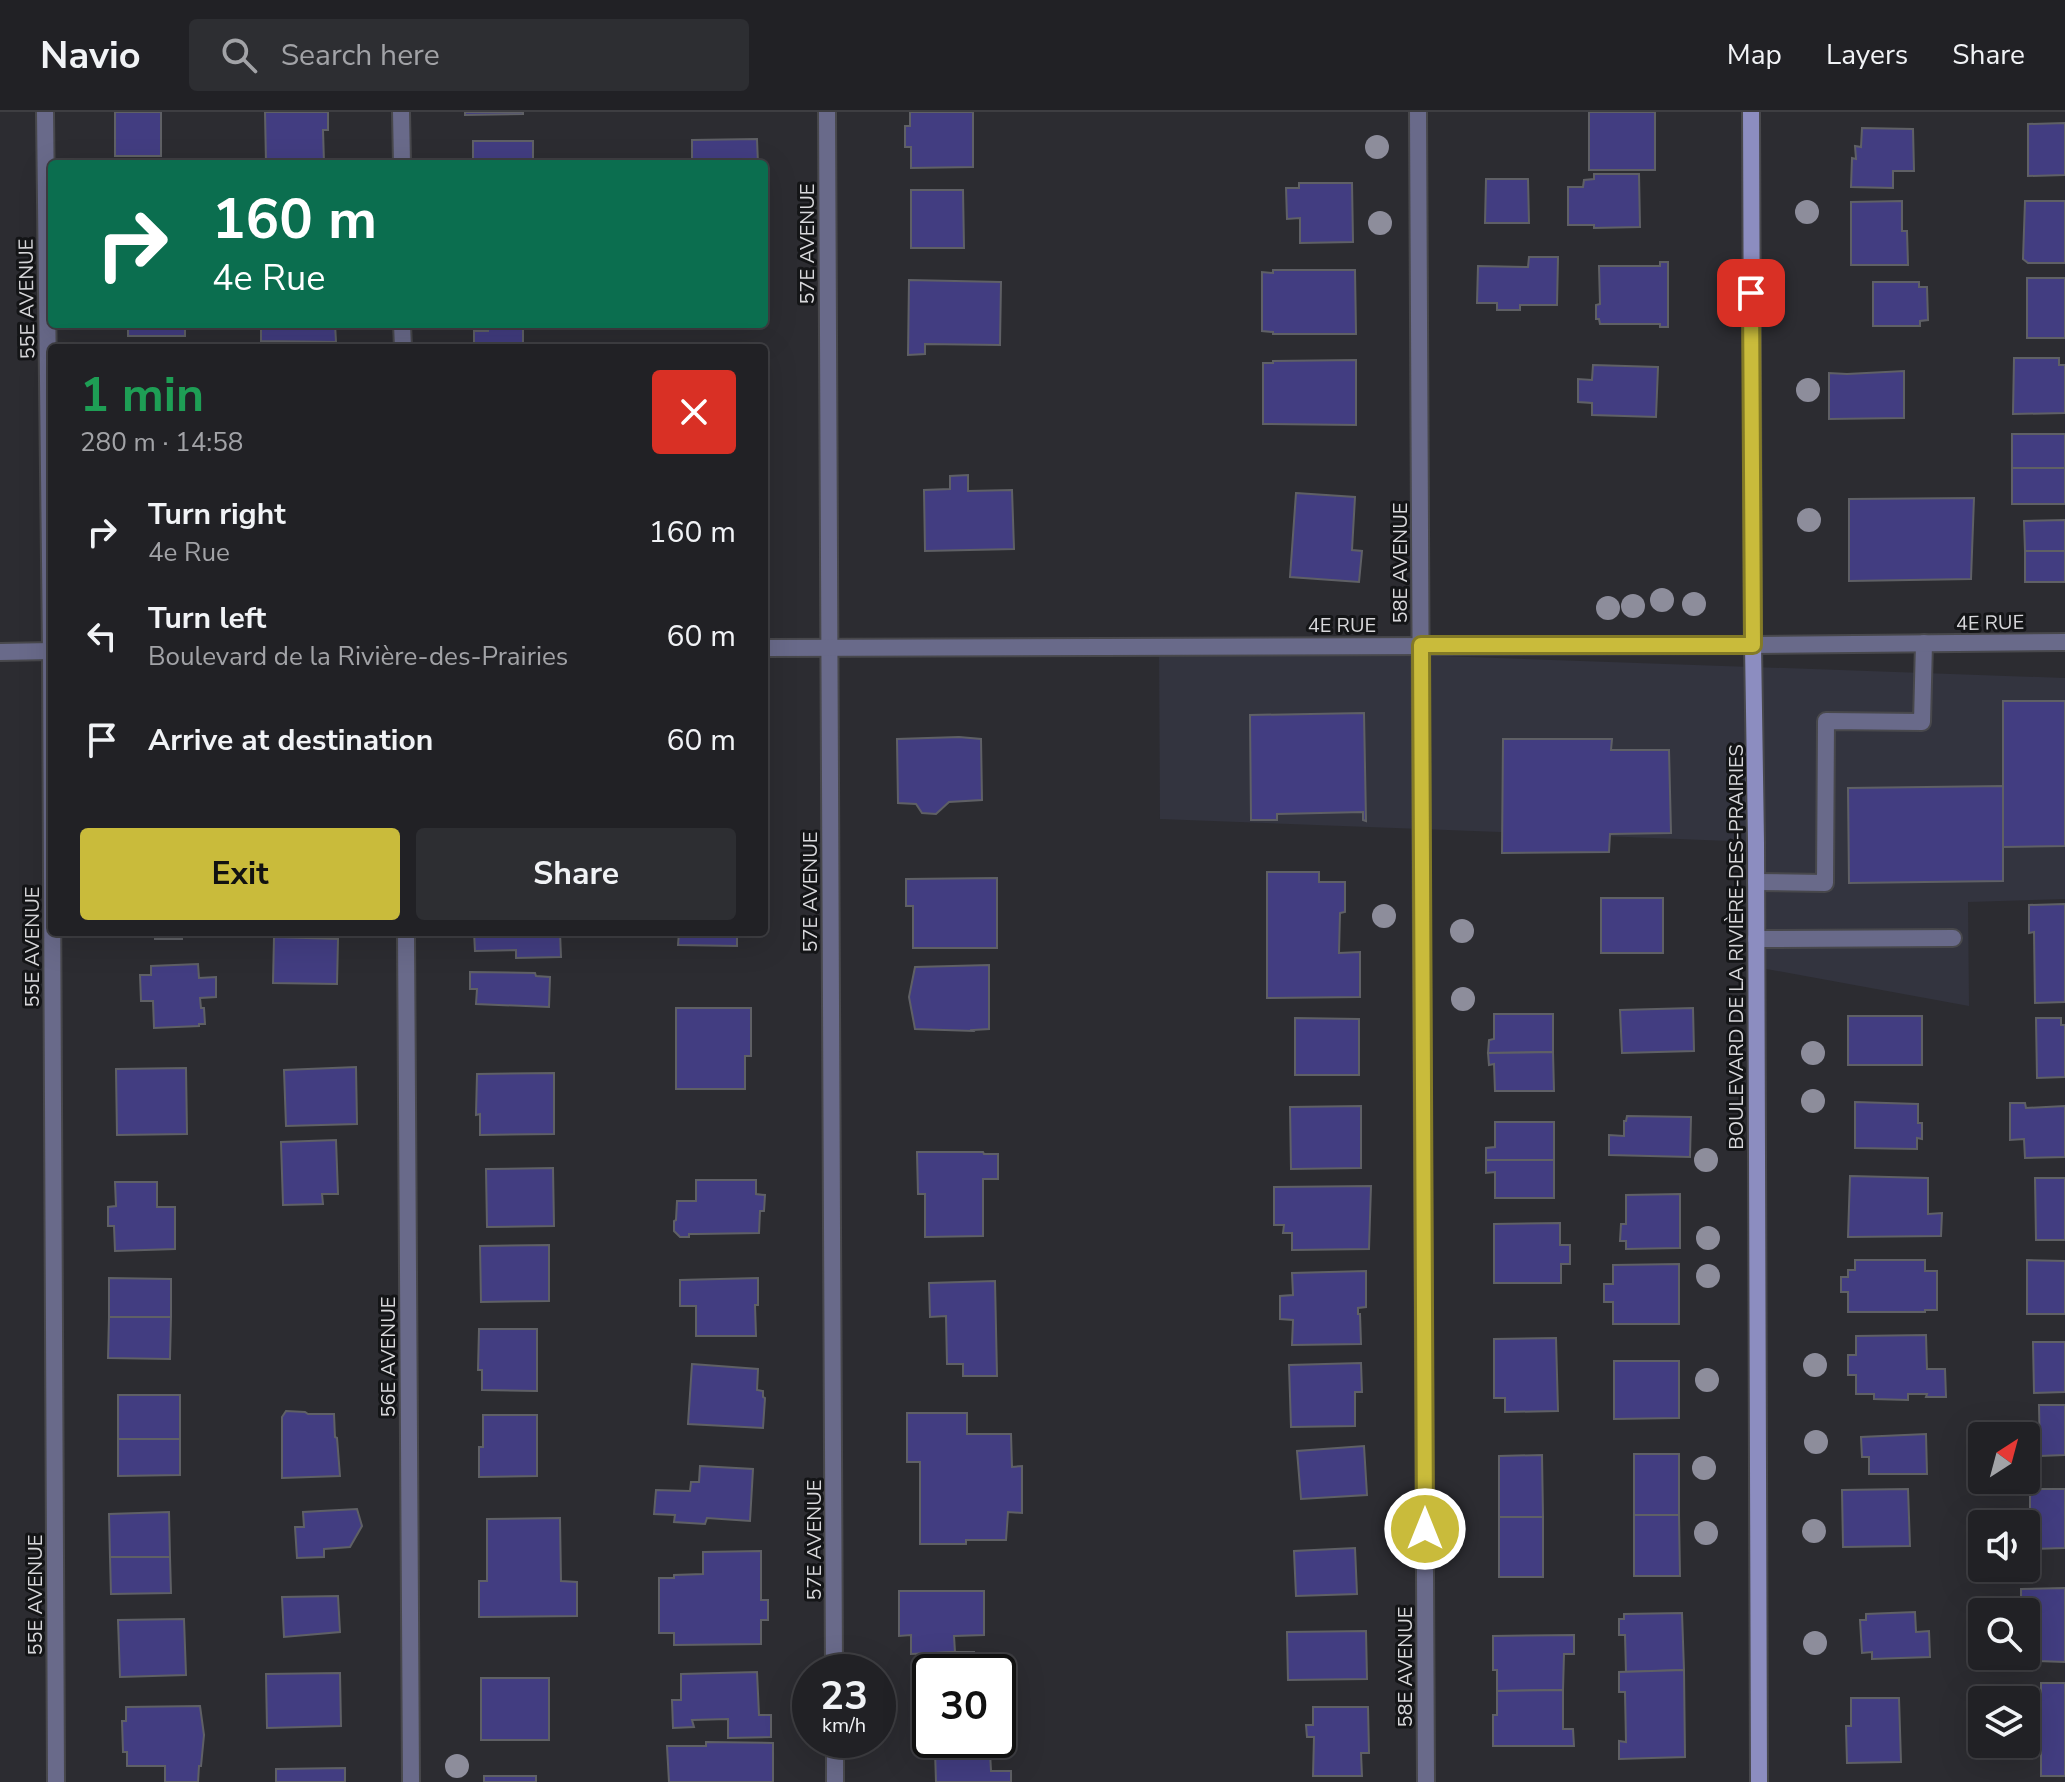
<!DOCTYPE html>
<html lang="en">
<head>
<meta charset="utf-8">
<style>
  :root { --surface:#212125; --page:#2d2e32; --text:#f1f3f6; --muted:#a2a3a7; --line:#3e3e42; --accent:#c9bb3b }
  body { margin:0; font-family:"Nunito Sans",sans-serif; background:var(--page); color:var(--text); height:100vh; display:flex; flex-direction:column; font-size:30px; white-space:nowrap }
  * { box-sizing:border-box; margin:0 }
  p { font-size:26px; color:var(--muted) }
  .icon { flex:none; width:44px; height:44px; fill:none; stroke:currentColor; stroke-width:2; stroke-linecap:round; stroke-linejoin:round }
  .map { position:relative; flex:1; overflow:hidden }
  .side { position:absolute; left:48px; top:232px; width:720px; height:592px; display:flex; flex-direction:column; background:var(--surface); border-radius:8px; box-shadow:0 8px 32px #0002,0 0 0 2px var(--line) }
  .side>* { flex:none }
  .guide { position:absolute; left:48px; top:48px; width:720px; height:168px; border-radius:8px; box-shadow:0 8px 32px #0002,0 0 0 2px var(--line); background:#0b6e4f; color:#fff; overflow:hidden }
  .needle { width:52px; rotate:36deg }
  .buttons { position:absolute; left:1968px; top:1310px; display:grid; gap:16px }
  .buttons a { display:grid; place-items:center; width:72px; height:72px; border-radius:8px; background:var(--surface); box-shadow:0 8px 32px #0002,0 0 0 2px var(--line); font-size:40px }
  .speed { position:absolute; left:792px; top:1542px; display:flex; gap:16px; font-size:40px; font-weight:700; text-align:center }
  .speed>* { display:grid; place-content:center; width:104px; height:104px; border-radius:50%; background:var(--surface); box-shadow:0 8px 32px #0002,0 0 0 2px var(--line); line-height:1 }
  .speed small { font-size:20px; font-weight:400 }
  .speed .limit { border:4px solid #111; border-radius:12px; background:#fff; color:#111 }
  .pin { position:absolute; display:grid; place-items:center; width:68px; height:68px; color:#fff; margin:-34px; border-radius:16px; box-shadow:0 4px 12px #0006 }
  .me { position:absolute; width:88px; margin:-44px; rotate:0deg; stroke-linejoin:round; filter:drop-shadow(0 0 6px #0008) }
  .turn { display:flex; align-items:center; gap:28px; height:168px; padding:0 32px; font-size:36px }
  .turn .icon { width:104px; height:104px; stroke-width:2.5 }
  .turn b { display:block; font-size:56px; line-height:68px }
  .round { display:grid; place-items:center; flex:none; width:84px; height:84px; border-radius:8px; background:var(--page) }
  .summary { display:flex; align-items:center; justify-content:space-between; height:136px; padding:0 32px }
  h1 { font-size:48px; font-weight:700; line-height:60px; color:#1e9e55 }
  .cta { display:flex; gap:16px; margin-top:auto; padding:16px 32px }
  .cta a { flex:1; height:92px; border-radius:8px; background:var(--accent); color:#111; font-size:32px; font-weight:700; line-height:92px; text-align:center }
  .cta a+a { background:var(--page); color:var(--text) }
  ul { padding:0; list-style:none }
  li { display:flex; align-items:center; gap:24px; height:104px; padding:0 32px }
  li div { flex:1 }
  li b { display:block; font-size:30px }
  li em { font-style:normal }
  header { display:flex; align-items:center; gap:48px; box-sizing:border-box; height:112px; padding:0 40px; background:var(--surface); border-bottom:2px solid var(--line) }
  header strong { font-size:38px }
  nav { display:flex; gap:44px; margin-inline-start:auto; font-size:28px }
  .search { width:560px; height:72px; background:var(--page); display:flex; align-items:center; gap:20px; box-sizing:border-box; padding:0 28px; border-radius:8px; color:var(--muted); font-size:30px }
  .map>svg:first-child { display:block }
  .built { fill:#33343f }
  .building { fill:#423d81; stroke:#5f6065; stroke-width:2 }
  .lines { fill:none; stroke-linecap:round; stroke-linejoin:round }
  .lane-casing { stroke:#48484c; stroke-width:20 }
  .street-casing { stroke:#48484c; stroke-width:20 }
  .secondary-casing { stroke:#48484c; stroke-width:20 }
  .lane { stroke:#696a8a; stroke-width:16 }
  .street { stroke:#696a8a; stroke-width:16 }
  .secondary { stroke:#8c8dc0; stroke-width:16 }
  .tree { fill:#8d8d9b }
  .route-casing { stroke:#837a26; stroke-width:20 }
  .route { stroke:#c9bb3b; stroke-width:14 }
  .labels { text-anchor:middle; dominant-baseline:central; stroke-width:6; stroke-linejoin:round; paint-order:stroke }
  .street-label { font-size:20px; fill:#d8d8db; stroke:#141517 }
</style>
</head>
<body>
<header>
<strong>Navio</strong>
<div class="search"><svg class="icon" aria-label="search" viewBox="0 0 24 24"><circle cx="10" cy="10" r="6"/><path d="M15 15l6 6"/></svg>Search here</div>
<nav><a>Map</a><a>Layers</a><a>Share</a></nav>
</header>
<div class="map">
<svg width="2065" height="1670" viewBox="0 0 2065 1670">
  <rect width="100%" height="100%" fill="#2c2c31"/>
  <path class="built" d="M1159 534 2065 566V787L1968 790 1969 894 1756 855V730L1160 707Z"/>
  <g class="building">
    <rect x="115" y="0" width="46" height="44"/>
    <path d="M265 0H328V18H323L324 51H266Z"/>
    <path d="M465 0H523V2L465 3Z"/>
    <path d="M910 0H973V55L911 56V35H905V14H910Z"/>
    <rect x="1589" y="0" width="66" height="58"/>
    <path d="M2065 11V63L2028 64V12Z"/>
    <path d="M1862 16 1913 17 1914 59H1893V76L1851 75 1852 46 1856 47 1855 34 1861 35Z"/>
    <path d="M757 27 758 52H692V28Z"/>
    <rect x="473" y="29" width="60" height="23"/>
    <path d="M1594 62H1639L1640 115 1594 116V113H1568V75H1583L1584 68 1594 67Z"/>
    <path d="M1486 67H1528L1529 111H1485Z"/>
    <path d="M1299 71H1352L1353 130 1300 131V106L1287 107 1286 76H1299Z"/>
    <path d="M911 78H963L964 136H911Z"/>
    <path d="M1902 89V119H1907L1908 153H1851V90Z"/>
    <path d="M2025 89H2065V151H2028L2023 147Z"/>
    <path d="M1529 145H1558L1557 193H1520V198H1497V191H1477L1478 154 1528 155Z"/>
    <path d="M1660 150H1668V215H1660V212H1600L1599 207H1596V193L1600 192 1599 154H1660Z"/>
    <path d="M1273 158H1355L1356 222H1273V220L1262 219V160L1273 161Z"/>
    <rect x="2027" y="166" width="38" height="60"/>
    <path d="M909 168 1001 170 1000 233 925 232V242L908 243Z"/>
    <path d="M1873 170H1919V175H1927L1928 208 1920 209V214H1873Z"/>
    <rect x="128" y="212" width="57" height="12"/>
    <path d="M261 212H335L336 230 261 229Z"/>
    <path d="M488 212H523V236H474V219H488Z"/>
    <path d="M2014 246H2059V253H2065V301L2013 302Z"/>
    <path d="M1356 248V313L1263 312V251H1273V249Z"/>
    <path d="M1593 253 1658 255 1656 305 1592 303V291L1578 290V267L1592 268Z"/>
    <path d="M1904 259V306L1829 307V261L1847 262Z"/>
    <rect x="2012" y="322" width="53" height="34"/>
    <rect x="2012" y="356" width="53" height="36"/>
    <path d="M968 363V379L1012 378 1014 437 925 439 924 378 950 377V364Z"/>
    <path d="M1296 381 1355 385 1352 438 1362 439 1359 470 1290 465Z"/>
    <path d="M1974 386 1971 467 1849 469V387Z"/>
    <path d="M2065 408V439H2025L2024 409Z"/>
    <rect x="2025" y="439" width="40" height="31"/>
    <path d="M2003 589H2065V734L2003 735Z"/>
    <path d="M1364 601 1366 709 1363 708V700L1277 702V708H1251L1250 603Z"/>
    <path d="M959 625 981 627 982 688 949 690 936 702 922 701 916 692 898 691 897 627Z"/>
    <path d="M1503 627H1612L1611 638H1669L1671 721 1610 722 1609 740 1502 741Z"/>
    <path d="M2003 674V769L1849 771 1848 676Z"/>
    <path d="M1267 760H1319V770H1345V800L1340 801 1339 841 1360 840V885L1267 886Z"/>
    <path d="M997 766V836H913V794H906V767Z"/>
    <rect x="1601" y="786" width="62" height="55"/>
    <path d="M2065 792V890L2035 891 2034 820 2029 821V793Z"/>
    <rect x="155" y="820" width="27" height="7"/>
    <path d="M474 820H560L561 845 516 846V838L475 839Z"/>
    <path d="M679 820H737V834L678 833Z"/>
    <path d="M274 825 338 827 337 872 273 871Z"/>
    <path d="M198 852 199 866 216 865V885L200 886 201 896H204L205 912H199V914L154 916 153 889H141L140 863H151V854Z"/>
    <path d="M989 853V917L972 918 973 919 915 917 909 885 915 855Z"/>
    <path d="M470 860 535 861 536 864 550 865 549 895 476 892 477 877H470Z"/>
    <path d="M676 896H751V944H745V977H676Z"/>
    <path d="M1693 896 1694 939 1622 941 1620 898Z"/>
    <path d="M1494 902H1553V940L1488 941 1489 928 1494 927Z"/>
    <rect x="1848" y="904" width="74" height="49"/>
    <path d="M1295 906 1359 907V963H1295Z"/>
    <path d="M2036 906H2061V913H2065V965L2037 966Z"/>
    <path d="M1553 940 1554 979H1495L1494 952 1489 953 1488 941Z"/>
    <path d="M356 955 357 1012 286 1014 284 958Z"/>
    <path d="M186 956 187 1022 117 1023 116 957Z"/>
    <path d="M554 961V1022L480 1023V1002L476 1003 477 962Z"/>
    <path d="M1855 990 1918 992V1011H1922V1027L1917 1026V1037L1855 1036Z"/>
    <path d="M2010 991H2025L2026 996 2065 994V1045L2025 1046 2024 1027 2010 1028Z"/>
    <path d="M1361 994V1056L1291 1057 1290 995Z"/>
    <path d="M1627 1004 1691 1005 1690 1045 1609 1043V1023L1624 1024V1009H1626Z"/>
    <path d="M1495 1010H1554V1048H1486V1036L1495 1035Z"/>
    <path d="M336 1028 338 1082H322L323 1092 283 1093 281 1030Z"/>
    <path d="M917 1040H983L984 1042H998V1067H983V1124L925 1125V1082H918Z"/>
    <path d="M1486 1048H1554V1086H1495V1060L1486 1061Z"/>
    <path d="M553 1056 554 1114 487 1115 486 1057Z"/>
    <path d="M1850 1064 1928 1066V1102L1942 1101 1941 1124 1848 1125Z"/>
    <path d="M2035 1066H2065V1128H2036Z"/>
    <path d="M696 1068H756V1082L765 1083 764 1099H760L759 1121 697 1122H689V1125H680L674 1119V1109L676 1108 677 1089H696Z"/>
    <path d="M115 1070H157V1095H175V1137L115 1139 114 1114H108V1095L116 1094Z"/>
    <path d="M1371 1074 1369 1137 1292 1138V1121H1283L1284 1113H1274V1075Z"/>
    <path d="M1680 1082V1136L1626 1137V1129H1620L1621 1112H1626V1083Z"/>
    <path d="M1560 1111V1133H1570V1152H1561V1171H1494V1112Z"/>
    <path d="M549 1133V1189L481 1190 480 1134Z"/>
    <path d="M1855 1148H1925V1159H1937V1198H1925V1200H1848V1180H1841V1165H1848V1158H1855Z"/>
    <path d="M2027 1148 2065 1149V1202H2027Z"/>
    <path d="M1679 1152V1212H1613V1190H1604V1172H1613V1153Z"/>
    <path d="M1366 1159V1195L1358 1196V1202H1360L1361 1232 1292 1233 1293 1208 1280 1207V1184L1293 1183 1292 1161Z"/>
    <path d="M109 1166 171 1167V1205H109Z"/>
    <path d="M758 1166V1193H755L756 1224H696V1194H680V1168Z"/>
    <path d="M995 1169 997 1264H963V1252H947L946 1204 930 1205 929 1171Z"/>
    <path d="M109 1205H171L170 1247 108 1246Z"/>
    <path d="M479 1217H537V1279L482 1278V1258H478Z"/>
    <path d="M1926 1223 1927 1257H1945L1946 1285H1926L1927 1282H1908V1288L1874 1287V1282H1856V1263H1848V1243H1856V1224Z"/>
    <path d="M1556 1226 1558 1299 1505 1300V1286H1494V1227Z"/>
    <path d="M2033 1230H2065V1280L2034 1281Z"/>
    <path d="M1614 1249H1679V1306L1614 1307Z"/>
    <path d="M1361 1251 1362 1280H1355V1314L1291 1315 1289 1253Z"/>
    <path d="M692 1252 758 1257 757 1278 763 1279V1285L765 1286 763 1316 688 1312Z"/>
    <rect x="118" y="1283" width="62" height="44"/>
    <path d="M2039 1293H2065V1343L2040 1344Z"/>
    <path d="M286 1299 305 1300 308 1302H334L335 1325 337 1326 340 1364 282 1366V1305Z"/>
    <path d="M907 1301H967V1322H1011L1012 1355 1022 1354V1401L1008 1400 1006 1428H966V1432H920V1350H907Z"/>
    <path d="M483 1303H537V1364L479 1365V1335H483Z"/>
    <path d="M1926 1322 1927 1362H1869V1345H1862L1861 1325Z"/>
    <path d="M118 1327H180V1363L118 1364Z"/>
    <path d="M1364 1334 1367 1383 1301 1387 1297 1339Z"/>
    <rect x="1634" y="1342" width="45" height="61"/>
    <path d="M1542 1343 1543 1405H1499V1344Z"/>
    <path d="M700 1354 753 1357 750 1409 707 1406 705 1412 674 1410 675 1403 654 1402 656 1378 690 1379 691 1370H699Z"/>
    <path d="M1908 1377 1910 1434 1843 1435 1842 1378Z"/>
    <path d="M2030 1377H2065V1436L2030 1437Z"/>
    <path d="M357 1397 362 1414 350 1435 324 1437V1445L297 1446 295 1415H304L303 1400Z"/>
    <path d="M169 1400 170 1445H110L109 1402Z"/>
    <path d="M1634 1403H1679L1680 1464H1634Z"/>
    <rect x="1499" y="1405" width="44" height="60"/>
    <path d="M560 1406 561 1469 577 1470V1504L479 1505V1469H487V1407Z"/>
    <path d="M1355 1436 1357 1482 1296 1484 1294 1439Z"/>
    <path d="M761 1439V1488H768V1508H761V1532L674 1533V1521H659V1466H674V1463L703 1462V1440Z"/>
    <path d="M110 1445H170L171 1481 111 1482Z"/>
    <path d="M2065 1476V1550L2038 1549V1499H2021V1477Z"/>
    <path d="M899 1479H984V1523L954 1524 955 1540 911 1542V1523L899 1524Z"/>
    <path d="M338 1484 340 1520 284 1525 282 1485Z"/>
    <path d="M1915 1500 1916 1520 1929 1519 1930 1545 1872 1547V1540L1862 1541 1860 1508H1866V1502Z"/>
    <path d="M1682 1501 1684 1558 1626 1560 1625 1523H1619V1507H1624V1502Z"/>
    <path d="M184 1507 186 1563 120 1565 118 1508Z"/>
    <path d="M1366 1519 1367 1567 1288 1568 1287 1520Z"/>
    <path d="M1574 1523V1542H1564L1563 1578 1497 1579V1558H1493V1524Z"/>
    <path d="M955 1540H974V1560H930V1611H916V1542Z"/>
    <path d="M1684 1558 1685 1645 1619 1647V1629L1626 1630 1625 1580H1619V1560Z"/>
    <path d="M757 1560 759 1603H771V1625L728 1626V1607L692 1608 694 1615 673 1616 672 1588H681V1562Z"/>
    <path d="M340 1561 341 1614 267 1616 266 1562Z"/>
    <rect x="481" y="1566" width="68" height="62"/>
    <rect x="2041" y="1571" width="24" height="93"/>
    <path d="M1563 1578V1617H1573L1574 1634H1493V1603H1497V1579Z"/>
    <path d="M1851 1586H1899L1901 1650 1847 1651 1846 1614H1851Z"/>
    <path d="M200 1594 204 1623 201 1654H199L198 1670H165V1654H127V1640H123L122 1609H126V1595Z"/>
    <path d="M1313 1595H1368L1369 1641H1361L1362 1664H1313L1314 1625H1307L1306 1613H1313Z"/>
    <path d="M706 1630 773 1631V1670H669L667 1634H706Z"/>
    <path d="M935 1639 990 1640 991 1659H1011V1670H936Z"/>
    <path d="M345 1656V1670H276V1657Z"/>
    <rect x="484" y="1664" width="52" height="6"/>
  </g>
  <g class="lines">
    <g class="lane-casing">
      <g id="lane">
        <path d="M1756 770 1825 771 1826 609 1922 610 1924 531"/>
        <path d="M1756 827 1953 826"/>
      </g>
    </g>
    <g class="street-casing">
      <g id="street">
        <path d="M45 0 51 539 56 1670"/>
        <path d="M401 0 402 52"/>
        <path d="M827 0 834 1560"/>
        <path d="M1418 0 1426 1670"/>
        <path d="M402 212 403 236"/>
        <path d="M764 536 1753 533 2065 530"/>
        <path d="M0 540 52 539"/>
        <path d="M406 820 411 1670"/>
        <path d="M835 1628V1670"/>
      </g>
    </g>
    <g class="secondary-casing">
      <path id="secondary" d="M1751 0 1753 533 1756 730 1759 1670"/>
    </g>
    <use href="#lane" class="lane"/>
    <use href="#street" class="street"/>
    <use href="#secondary" class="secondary"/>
  </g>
  <g class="tree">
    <circle cx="1377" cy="35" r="12"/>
    <circle cx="1807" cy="100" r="12"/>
    <circle cx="1380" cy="111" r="12"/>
    <circle cx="1808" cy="278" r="12"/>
    <circle cx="1809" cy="408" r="12"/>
    <circle cx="1662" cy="488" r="12"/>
    <circle cx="1694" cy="492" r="12"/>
    <circle cx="1633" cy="494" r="12"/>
    <circle cx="1608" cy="496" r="12"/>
    <circle cx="1384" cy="804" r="12"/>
    <circle cx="1462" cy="819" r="12"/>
    <circle cx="1463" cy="887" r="12"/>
    <circle cx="1813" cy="941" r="12"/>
    <circle cx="1813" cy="989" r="12"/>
    <circle cx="1706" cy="1048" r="12"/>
    <circle cx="1708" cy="1126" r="12"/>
    <circle cx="1708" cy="1164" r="12"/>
    <circle cx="1815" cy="1253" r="12"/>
    <circle cx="1707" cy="1268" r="12"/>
    <circle cx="1816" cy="1330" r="12"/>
    <circle cx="1704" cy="1356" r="12"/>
    <circle cx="1814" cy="1419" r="12"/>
    <circle cx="1706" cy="1421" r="12"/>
    <circle cx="1815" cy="1531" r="12"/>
    <circle cx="457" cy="1654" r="12"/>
  </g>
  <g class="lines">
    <g class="route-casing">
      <path id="route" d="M1425 1417 1421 533H1753L1751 181"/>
    </g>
    <use href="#route" class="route"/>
  </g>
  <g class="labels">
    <g class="street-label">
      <text transform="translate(807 132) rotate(-90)">57E AVENUE</text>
      <text transform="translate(27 187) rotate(-91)">55E AVENUE</text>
      <text transform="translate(1400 451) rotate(-90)">58E AVENUE</text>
      <text transform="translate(1990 511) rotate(-1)">4E RUE</text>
      <text x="1342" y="513">4E RUE</text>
      <text transform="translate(810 780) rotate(-90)">57E AVENUE</text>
      <text transform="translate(32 835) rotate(-90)">55E AVENUE</text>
      <text transform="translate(1736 835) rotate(-90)">BOULEVARD DE LA RIVIÈRE-DES-PRAIRIES</text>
      <text transform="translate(388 1245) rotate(-90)">56E AVENUE</text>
      <text transform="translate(814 1428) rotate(-90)">57E AVENUE</text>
      <text transform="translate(35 1483) rotate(-90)">55E AVENUE</text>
      <text transform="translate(1405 1555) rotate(-90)">58E AVENUE</text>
    </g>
  </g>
</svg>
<div class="buttons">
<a><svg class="needle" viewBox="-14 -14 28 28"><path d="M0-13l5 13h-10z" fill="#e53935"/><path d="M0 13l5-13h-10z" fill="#a2a3a7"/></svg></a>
<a><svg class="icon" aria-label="sound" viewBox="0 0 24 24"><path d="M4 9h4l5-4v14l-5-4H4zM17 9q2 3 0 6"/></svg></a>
<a><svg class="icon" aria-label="search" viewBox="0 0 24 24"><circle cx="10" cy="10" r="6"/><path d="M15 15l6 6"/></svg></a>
<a><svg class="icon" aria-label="layers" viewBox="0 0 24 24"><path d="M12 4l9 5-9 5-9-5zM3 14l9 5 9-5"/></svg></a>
</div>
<div class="speed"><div>23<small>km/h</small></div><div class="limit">30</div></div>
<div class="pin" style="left:1751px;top:181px;background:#d93025"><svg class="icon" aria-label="arrive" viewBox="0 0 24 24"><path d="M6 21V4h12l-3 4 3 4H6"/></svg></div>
<svg class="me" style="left:1425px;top:1417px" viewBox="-20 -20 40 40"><circle r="17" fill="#c9bb3b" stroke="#fff" stroke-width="3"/><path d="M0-11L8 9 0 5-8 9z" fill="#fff"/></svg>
<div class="guide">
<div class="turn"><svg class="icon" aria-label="right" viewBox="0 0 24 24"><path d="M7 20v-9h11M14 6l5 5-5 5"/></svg><div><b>160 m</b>4e Rue</div></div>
</div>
<section class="side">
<div class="summary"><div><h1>1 min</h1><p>280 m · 14:58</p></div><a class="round" style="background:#d93025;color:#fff"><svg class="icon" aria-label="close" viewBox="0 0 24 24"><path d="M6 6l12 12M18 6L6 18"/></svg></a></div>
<ul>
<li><svg class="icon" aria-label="right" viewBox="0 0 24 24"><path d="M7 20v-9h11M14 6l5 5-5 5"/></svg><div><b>Turn right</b><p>4e Rue</p></div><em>160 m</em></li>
<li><svg class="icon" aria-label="left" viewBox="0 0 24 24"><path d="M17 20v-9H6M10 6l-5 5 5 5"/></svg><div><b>Turn left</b><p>Boulevard de la Rivière-des-Prairies</p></div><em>60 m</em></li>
<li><svg class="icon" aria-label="arrive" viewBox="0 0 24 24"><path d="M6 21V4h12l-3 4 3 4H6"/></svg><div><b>Arrive at destination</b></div><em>60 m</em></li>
</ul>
<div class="cta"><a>Exit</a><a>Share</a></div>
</section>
</div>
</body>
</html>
